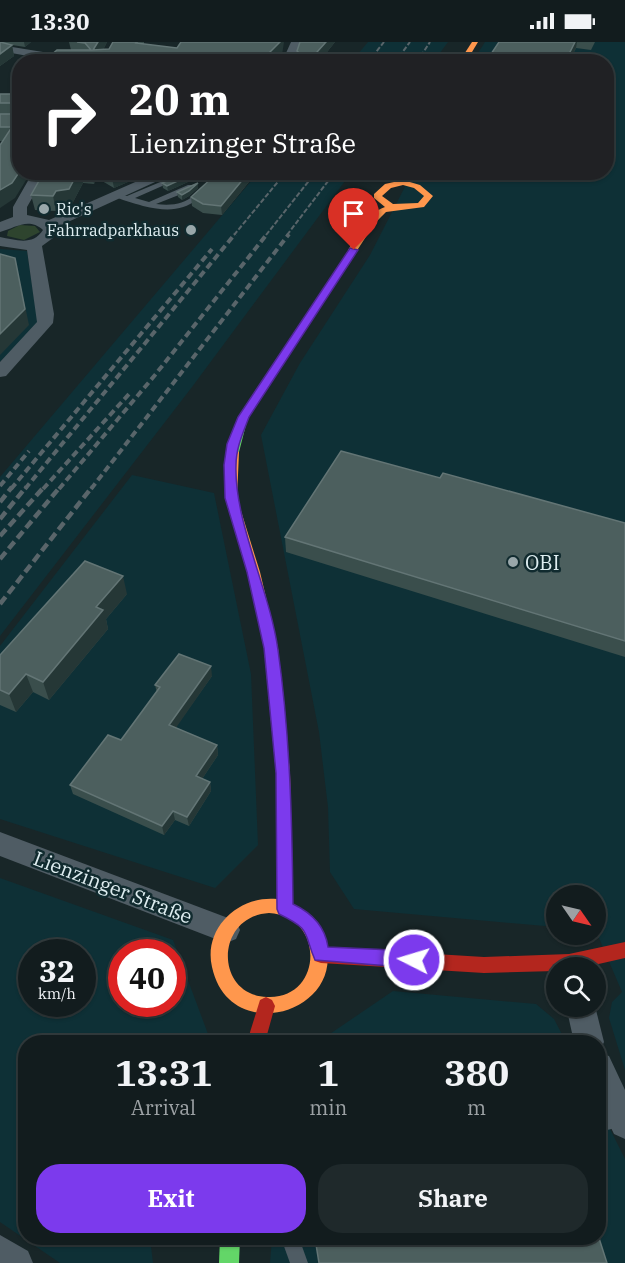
<!DOCTYPE html>
<html lang="en">
<head>
<meta charset="utf-8">
<style>
  :root { --surface:#121c1e; --page:#1f292b; --text:#f1f3f6; --muted:#9ca1a4; --line:#313a3c; --accent:#7c3aed }
  body { margin:0; font-family:"IBM Plex Serif",serif; background:var(--page); color:var(--text); height:100vh; display:flex; flex-direction:column; font-size:22px; white-space:nowrap }
  * { box-sizing:border-box; margin:0 }
  p { font-size:20px; color:var(--muted) }
  .icon { flex:none; width:33px; height:33px; fill:none; stroke:currentColor; stroke-width:2; stroke-linecap:round; stroke-linejoin:round }
  .map { position:relative; flex:1; overflow:hidden }
  .drawer { position:absolute; left:18px; top:993px; width:588px; height:210px; display:flex; flex-direction:column; background:var(--surface); border-radius:24px; box-shadow:0 2px 4px #0004,0 0 0 2px var(--line) }
  .drawer>* { flex:none }
  .banner { position:absolute; left:12px; top:12px; width:602px; height:126px; border-radius:24px; box-shadow:0 2px 4px #0004,0 0 0 2px var(--line); background:#202124; color:#fff; overflow:hidden }
  .needle { width:39px; rotate:124deg }
  .controls { position:absolute; left:546px; top:843px; display:grid; gap:12px }
  .controls a { display:grid; place-items:center; width:60px; height:60px; border-radius:50%; background:var(--surface); box-shadow:0 2px 4px #0004,0 0 0 2px var(--line); font-size:30px }
  .speed { position:absolute; left:18px; top:897px; display:flex; gap:12px; font-size:30px; font-weight:700; text-align:center }
  .speed>* { display:grid; place-content:center; width:78px; height:78px; border-radius:50%; background:var(--surface); box-shadow:0 2px 4px #0004,0 0 0 2px var(--line); line-height:1 }
  .speed small { font-size:15px; font-weight:400 }
  .speed .limit { border:9px solid #d22; background:#fff; color:#111 }
  .pin { position:absolute; display:grid; place-items:center; width:51px; height:51px; color:#fff; margin:-62px -26px; border-radius:50% 50% 50% 0; rotate:-45deg; box-shadow:0 0 6px #0007 }
  .pin .icon { rotate:45deg }
  .me { position:absolute; width:66px; margin:-33px; rotate:275deg; stroke-linejoin:round; filter:drop-shadow(0 0 4px #0008) }
  .turn { display:flex; align-items:center; gap:21px; height:126px; padding:0 18px; font-size:27px }
  .turn .icon { width:78px; height:78px; stroke-width:2.5 }
  .turn b { display:block; font-size:42px; line-height:51px }
  .eta { display:flex; justify-content:space-evenly; align-items:center; height:102px; text-align:center }
  .eta b { font-size:36px; font-weight:700; line-height:42px }
  .button { display:flex; gap:12px; margin-top:auto; padding:12px 18px }
  .button a { flex:1; height:69px; border-radius:24px; background:var(--accent); color:#fff; font-size:24px; font-weight:700; line-height:69px; text-align:center }
  .button a+a { background:var(--page); color:var(--text) }
  .status { display:flex; justify-content:space-between; align-items:center; height:42px; padding:0 30px; background:var(--surface); direction:ltr }
  .status svg { height:16px; fill:currentColor }
  .map>svg:first-child { display:block }
  .built { fill:#0e3036; fill-rule:evenodd }
  .green { fill:#2e442e }
  .lines { fill:none; stroke-linecap:round; stroke-linejoin:round }
  .lane { fill:#4f5c64; fill-rule:evenodd }
  .street { fill:#4f5c64; fill-rule:evenodd }
  .fast { fill:#63d668; fill-rule:evenodd }
  .slow { fill:#ff974d; fill-rule:evenodd }
  .jam { fill:#b3261e; fill-rule:evenodd }
  .rail-far2 { stroke:#59656a; stroke-width:2; stroke-dasharray:5 2; stroke-linecap:butt }
  .rail-far1 { stroke:#59656a; stroke-width:4; stroke-dasharray:7 4; stroke-linecap:butt }
  .rail { stroke:#59656a; stroke-width:4.5; stroke-dasharray:9 4.5; stroke-linecap:butt }
  .wall { fill:#3a4e4c }
  .shaded-wall { fill:#253736 }
  .building { fill:#4c5f5e; stroke:#637575; stroke-width:1.5 }
  .route { fill:#7c3aed; stroke:#51269a; stroke-width:1.5 }
  .poi-dot { fill:#99a7aa; stroke:#112b2f; stroke-width:2 }
  .labels { text-anchor:middle; dominant-baseline:central; stroke-width:5; stroke-linejoin:round; paint-order:stroke }
  .far-poi-label { font-size:16px; fill:#deedf0; stroke:#112b2f; text-anchor:start }
  .poi-label { font-size:20px; fill:#deedf0; stroke:#112b2f; text-anchor:start }
  .street-label { font-size:20px; fill:#deedf0; stroke:#112b2f }
</style>
</head>
<body>
<div class="status"><b>13:30</b><svg viewBox="0 0 49 12"><path d="M0 12V9h3v3zM5 12V6h3v6zM10 12V3h3v9zM15 12V0h3v12zM26 1h20v11H26zM47 4h2v5h-2z"/></svg></div>
<div class="map">
<svg width="625" height="1221" viewBox="0 0 625 1221">
  <rect width="100%" height="100%" fill="#182628"/>
  <g class="built">
    <path d="M368 0H448L434 19H352Z"/>
    <path d="M485 0H625V1028L609 976 612 960 622 950 596 889V854H556V885L354 867 330 830 328 765 319 690 261 393 300 321 370 213 412 131 606 130V20L473 19Z"/>
    <path d="M258 131H351L192 345 0 594V435Z"/>
    <path d="M0 207 27 209 38 282 0 320Z"/>
    <path d="M132 433 214 451 251 632 258 803 215 846 0 777V604Z"/>
    <path d="M0 836 173 898 211 1000H26V1196H150L153 1221H60L0 1180ZM32 910H82V962H32ZM122 910H172V962H122Z"/>
    <path d="M393 949 536 962 554 977 566 1000H318Z"/>
    <path d="M599 1065 625 1117V1221H270L272 1196H598Z"/>
  </g>
  <path class="green" d="M20 183 35 184 40 190 24 198 7 194 8 189Z"/>
  <g class="lines">
    <g class="lane">
      <path d="M184 130H194L135 156 149 160 188 143H194V147L156 162C187 166 197 153 215 130H222C198 162 184 174 143 164 133 161 121 158 112 153L116 151 127 154Z"/>
      <path d="M623 1069 625 1070V1084L598 1090V1074Z"/>
      <path d="M281 1196H299L308 1221H290Z"/>
    </g>
    <g class="street">
      <path d="M291 0H303L294 20H282Z"/>
      <path d="M0 3 86 17 91 20H62L0 9Z"/>
      <path d="M33 130H47L27 165V173L49 178 158 130H177L57 185 53 196 42 204 54 272 53 281 6 334 0 335V320L37 280 27 208 0 204V195C16 198 33 204 43 188 28 175 16 186 0 190V180L13 175V165Z"/>
      <path d="M0 790 236 879 240 888 236 897 226 901 0 814Z"/>
      <path d="M566 964H595L604 1000 599 1011 609 1014 625 1048V1097L614 1092 598 1059V1000H574Z"/>
      <path d="M0 1193 28 1209 33 1221H0Z"/>
    </g>
    <g class="fast">
      <path d="M350 206 358 208 248 375 239 410 233 414 229 413 227 410 238 375Z"/>
      <path d="M220 1196H240L239 1221H219Z"/>
    </g>
    <g class="slow">
      <path d="M472 0H478L466 20H459Z"/>
      <path d="M403 138 420 143 433 154 424 165 386 170 375 181 356 210H350L348 208C358 194 368 170 385 165L374 156V152L385 142ZM403 143 414 146 424 154 418 161 393 162 382 154 391 146Z"/>
      <path d="M233 406 239 410 237 456 260 530 278 606 290 731 293 862C308 869 317 879 323 894 353 968 230 1008 212 925 203 886 239 853 277 857L276 731 264 606 248 530 225 456 227 410ZM269 871C326 874 323 958 267 955 214 953 215 874 269 871Z"/>
    </g>
    <g class="jam">
      <path d="M625 900V916L581 926H556V929L484 931 321 921 315 919 313 913 315 907 321 905 484 915 569 912Z"/>
      <path d="M266 955 272 958 275 964 265 1000H247L260 958Z"/>
    </g>
    <g class="rail-far2">
      <path d="M368 20 384 0"/>
      <path d="M395 20 410 0"/>
      <path d="M417 20 430 0"/>
      <path d="M234 193 286 130"/>
      <path d="M266 193 316 130"/>
      <path d="M287 193 335 130"/>
    </g>
    <g class="rail-far1">
      <path d="M0 444 29 409"/>
      <path d="M11 447 212 207"/>
      <path d="M25 447 235 192"/>
      <path d="M43 447 129 352"/>
      <path d="M59 447 155 333 267 192"/>
      <path d="M91 447 289 192"/>
    </g>
    <g class="rail">
      <path d="M0 460 12 445"/>
      <path d="M0 477 26 445"/>
      <path d="M0 494 44 445"/>
      <path d="M0 517 60 445"/>
      <path d="M0 562 92 445"/>
    </g>
  </g>
  <g class="wall">
    <path d="M0 0H31L25 5 12 3 14 14 0 24Z"/>
    <path d="M69 0H107L103 8 109 7 113 0H144V2L177 6 282 13 275 20H51L50 14 71 8Z"/>
    <path d="M300 0H335L319 20H297V9Z"/>
    <path d="M499 0H595L591 8 576 6 569 20H487Z"/>
    <path d="M0 52H20L15 156 2 99H0Z"/>
    <path d="M151 130 114 146 97 136 94 142 83 141 72 162 59 164 56 169 35 168 31 153 44 131Z"/>
    <path d="M224 130H257L222 173 203 171 192 164 191 155 219 136Z"/>
    <path d="M199 135 168 149 163 146 162 141Z"/>
    <path d="M198 141V146L189 154 182 158 178 155 177 150Z"/>
    <path d="M440 436 625 481V615L286 510 285 495Z"/>
    <path d="M127 552 106 577 108 587 49 658 33 650 16 670 0 663V613Z"/>
    <path d="M212 634 175 686 217 703 218 713 202 737 210 740 211 749 189 784 175 778 164 793 73 752 70 743 121 698 157 651 155 643Z"/>
  </g>
  <g class="shaded-wall">
    <path d="M24 0H31L25 5Z"/>
    <path d="M98 0H107L97 20 93 8Z"/>
    <path d="M280 0H284L282 13 275 20H260Z"/>
    <path d="M326 0H335L319 20H309Z"/>
    <path d="M575 0H577L576 6 569 20H565Z"/>
    <path d="M12 3 14 14 0 24V12Z"/>
    <path d="M20 129V130H31L15 156 0 166V148Z"/>
    <path d="M78 130H81L83 141 72 162 59 164 56 169 53 154 56 149Z"/>
    <path d="M92 130H96L97 136 94 142Z"/>
    <path d="M151 130 114 146 111 131Z"/>
    <path d="M197 130H199V135L168 149 167 144Z"/>
    <path d="M249 130H257L222 173 221 164Z"/>
    <path d="M198 141V146L189 154 182 158V153Z"/>
    <path d="M15 216 29 283 0 313V292Z"/>
    <path d="M123 534 127 552 106 577 108 587 49 658 43 640 96 565Z"/>
    <path d="M211 624 212 634 171 693 169 683Z"/>
    <path d="M26 632 33 650 16 670 9 652Z"/>
    <path d="M217 703 218 713 198 743 196 734Z"/>
    <path d="M210 740 211 749 189 784 187 775Z"/>
    <path d="M173 769 175 778 164 793 162 784Z"/>
  </g>
  <g class="building">
    <path d="M0 0 12 3 0 12Z"/>
    <path d="M77 0H98L93 8 109 7 113 0H137L136 1 177 6 181 0H280L260 20H67L71 15 50 14 57 8H91L85 1Z"/>
    <path d="M300 0H326L309 19 297 9Z"/>
    <path d="M499 0H575L565 20H497L487 18Z"/>
    <path d="M324 14 347 17 345 20H319Z"/>
    <path d="M0 52H20V129L12 141 0 148V103L12 85H0V72H19V61H0Z"/>
    <path d="M44 130H78L69 147 56 149 53 154 31 153Z"/>
    <path d="M187 130H197L167 144 162 141Z"/>
    <path d="M224 130H249L221 164 203 162 191 155 214 134 219 136Z"/>
    <path d="M198 141 189 149 182 153 177 150Z"/>
    <path d="M0 212 15 216 25 267 0 292Z"/>
    <path d="M341 409 440 436 443 431 625 481V599L285 495Z"/>
    <path d="M85 519 123 534 96 565 103 568 43 640 26 632 9 652 0 648V613Z"/>
    <path d="M179 612 211 624 169 683 217 703 196 734 210 740 187 775 173 769 162 784 70 743 108 693 121 698 160 645 155 643Z"/>
    <path d="M598 1193 607 1221H319L315 1196H598Z"/>
  </g>
  <path class="route" d="M350 206 358 208 249 375C243 391 236 406 236 423 234 480 270 549 278 608 290 693 292 777 293 862 312 871 325 884 328 905L414 909 420 912 422 918 420 924 414 926 315 918C303 890 312 888 279 872L277 867 276 731 264 606 247 530 225 456 224 423 227 402 238 375Z"/>
  <g class="poi-dot">
    <circle cx="44" cy="167" r="6"/>
    <circle cx="191" cy="188" r="6"/>
    <circle cx="513" cy="520" r="6"/>
  </g>
  <g class="labels">
    <g class="far-poi-label">
      <text x="56" y="167">Ric's</text>
      <text x="179" y="188" text-anchor="end">Fahrradparkhaus</text>
    </g>
    <g class="poi-label">
      <text x="525" y="520">OBI</text>
    </g>
    <g class="street-label">
      <text transform="translate(113 845) rotate(21)">Lienzinger Straße</text>
    </g>
  </g>
</svg>
<div class="controls">
<a><svg class="needle" viewBox="-14 -14 28 28"><path d="M0-13l5 13h-10z" fill="#e53935"/><path d="M0 13l5-13h-10z" fill="#9ca1a4"/></svg></a>
<a><svg class="icon" aria-label="search" viewBox="0 0 24 24"><circle cx="10" cy="10" r="6"/><path d="M15 15l6 6"/></svg></a>
</div>
<div class="speed"><div>32<small>km/h</small></div><div class="limit">40</div></div>
<div class="pin" style="left:354px;top:208px;background:#d93025"><svg class="icon" aria-label="arrive" viewBox="0 0 24 24"><path d="M6 21V4h12l-3 4 3 4H6"/></svg></div>
<svg class="me" style="left:414px;top:918px" viewBox="-20 -20 40 40"><circle r="17" fill="#7c3aed" stroke="#fff" stroke-width="3"/><path d="M0-11L8 9 0 5-8 9z" fill="#fff"/></svg>
<div class="banner">
<div class="turn"><svg class="icon" aria-label="right" viewBox="0 0 24 24"><path d="M7 20v-9h11M14 6l5 5-5 5"/></svg><div><b>20 m</b>Lienzinger Straße</div></div>
</div>
<section class="drawer">
<div class="eta">
<div><b>13:31</b><p>Arrival</p></div>
<div><b>1</b><p>min</p></div>
<div><b>380</b><p>m</p></div>
</div>
<div class="button"><a>Exit</a><a>Share</a></div>
</section>
</div>
</body>
</html>
